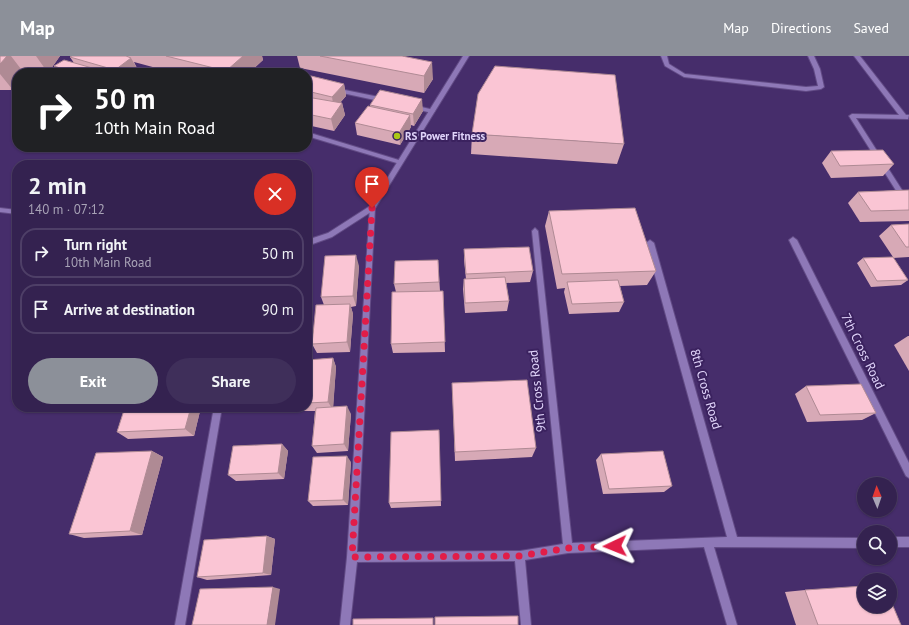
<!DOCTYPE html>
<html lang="en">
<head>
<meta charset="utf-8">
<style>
  :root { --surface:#342250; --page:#3f2f5a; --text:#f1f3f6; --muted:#a9a4b7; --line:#4e3f67; --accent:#8c9099 }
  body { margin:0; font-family:"PT Sans",sans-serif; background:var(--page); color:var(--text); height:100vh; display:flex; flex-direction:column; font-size:15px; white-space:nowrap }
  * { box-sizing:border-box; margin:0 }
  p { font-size:13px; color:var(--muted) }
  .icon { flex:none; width:22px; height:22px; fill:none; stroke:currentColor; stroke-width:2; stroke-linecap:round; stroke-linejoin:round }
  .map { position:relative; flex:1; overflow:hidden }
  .sheet { position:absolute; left:12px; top:104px; width:300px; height:252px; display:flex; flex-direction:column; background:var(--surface); border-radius:16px; box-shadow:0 1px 3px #0004,0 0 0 1px var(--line) }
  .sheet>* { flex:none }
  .hud { position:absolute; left:12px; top:12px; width:300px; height:84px; border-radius:16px; box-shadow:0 1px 3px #0004,0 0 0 1px var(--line); background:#202124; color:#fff; overflow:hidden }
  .needle { width:26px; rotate:358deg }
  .tools { position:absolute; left:857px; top:421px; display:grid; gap:8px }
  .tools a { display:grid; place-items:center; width:40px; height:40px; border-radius:50%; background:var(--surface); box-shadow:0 1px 3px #0004,0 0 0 1px var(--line); font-size:20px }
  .pin { position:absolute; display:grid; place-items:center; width:34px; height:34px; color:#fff; margin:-41px -17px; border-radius:50% 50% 50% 0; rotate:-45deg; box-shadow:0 0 4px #0007 }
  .pin .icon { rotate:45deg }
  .me { position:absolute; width:44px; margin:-22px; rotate:268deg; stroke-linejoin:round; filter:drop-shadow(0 0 3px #0008) }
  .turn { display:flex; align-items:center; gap:14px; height:84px; padding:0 16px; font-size:18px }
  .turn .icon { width:52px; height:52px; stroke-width:2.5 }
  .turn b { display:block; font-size:28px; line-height:34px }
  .round { display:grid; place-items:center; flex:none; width:42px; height:42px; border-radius:21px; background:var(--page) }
  .head { display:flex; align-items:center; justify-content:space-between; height:68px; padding:0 16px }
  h1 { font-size:24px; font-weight:700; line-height:30px }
  .button { display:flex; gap:8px; margin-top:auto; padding:8px 16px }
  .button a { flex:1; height:46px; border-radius:24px; background:var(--accent); color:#fff; font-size:16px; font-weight:700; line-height:46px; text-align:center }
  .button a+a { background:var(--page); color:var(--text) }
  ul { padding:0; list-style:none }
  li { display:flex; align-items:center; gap:12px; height:50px; margin:0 8px 6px; padding:0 8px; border:2px solid var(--line); border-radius:16px }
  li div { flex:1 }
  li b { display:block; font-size:15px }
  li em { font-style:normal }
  header { display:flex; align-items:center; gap:24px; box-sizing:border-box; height:56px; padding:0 20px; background:var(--accent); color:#fff }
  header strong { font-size:19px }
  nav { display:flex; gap:22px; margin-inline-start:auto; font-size:14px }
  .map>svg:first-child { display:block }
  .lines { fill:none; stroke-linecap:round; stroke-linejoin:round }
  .minor-casing { stroke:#624b85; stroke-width:2 }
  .tertiary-casing { stroke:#624b85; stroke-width:2 }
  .minor { fill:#8e78b7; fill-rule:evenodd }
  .tertiary { fill:#8e78b7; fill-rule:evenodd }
  .wall { fill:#d7a9b6 }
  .shaded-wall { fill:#af8a94 }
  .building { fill:#fac5d4; stroke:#af8a94 }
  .route { stroke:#e11d48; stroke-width:7; stroke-dasharray:0 12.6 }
  .poi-dot { fill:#abc716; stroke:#3b225f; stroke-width:1.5 }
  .labels { text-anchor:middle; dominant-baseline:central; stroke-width:4; stroke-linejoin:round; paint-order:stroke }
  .far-poi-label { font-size:11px; font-weight:bold; fill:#e0d4fa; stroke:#3b225f; text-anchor:start }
  .street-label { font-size:13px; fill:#e0d4fa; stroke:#3b225f }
</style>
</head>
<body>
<header>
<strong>Map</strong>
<nav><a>Map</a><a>Directions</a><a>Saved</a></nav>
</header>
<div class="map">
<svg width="909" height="569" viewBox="0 0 909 569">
  <rect width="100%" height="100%" fill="#462d6b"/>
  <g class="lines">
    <g class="minor-casing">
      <g id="minor">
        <path d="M661 0H667L669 8 685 18 806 31 818 30 814 13 808 0H814L820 13 824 31 821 33 806 35 684 21 665 10Z"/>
        <path d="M854 0H860L906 59H909L908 63 856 62 909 145V152H907L849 60 852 58 899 59Z"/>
        <path d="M335 32 384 42 387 44 384 46 333 35V33Z"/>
        <path d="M413 49 434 54 435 55 432 57 411 52V50Z"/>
        <path d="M307 76 402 105 403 106 400 108 307 80Z"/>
        <path d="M370 150H372L375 152 357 496 520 495 563 488 532 175 535 172 538 175 572 487 727 481 646 187 650 184 654 187 737 481 864 482V492L714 491 737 569H727L704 491 568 497 525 504 531 569H521L515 505 357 506 350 569H340L347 501Z"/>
        <path d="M793 181 797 184 909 407V422L906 420 789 184Z"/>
        <path d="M214 351H222L185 569H175Z"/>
        <rect x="890" y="481" width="19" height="10"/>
      </g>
    </g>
    <g class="tertiary-casing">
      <g id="tertiary">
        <path d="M463 0H469L374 154 332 181 307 190V184L328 177 370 150Z"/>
        <path d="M0 152 17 154V158L0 156Z"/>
      </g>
    </g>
    <use href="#minor" class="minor"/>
    <use href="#tertiary" class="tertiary"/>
  </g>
  <g class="wall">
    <path d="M0 0H60L48 17H17L13 34H0Z"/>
    <path d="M72 0H262L263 4 249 17H175L134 6 138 14 133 17H59L54 10 74 7 70 1Z"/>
    <path d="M297 0H402L433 23 424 37 300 12Z"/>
    <path d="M307 19 344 28 346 40 340 47H342L345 59 334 75 307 69Z"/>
    <path d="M370 49 423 55 414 70 411 69V71L400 89 357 79 355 67 370 50Z"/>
    <path d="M472 78 624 88 617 108 471 98Z"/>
    <path d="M831 95 894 108 883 120 831 122 822 107Z"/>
    <path d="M909 134V165L860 166 848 147 858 136Z"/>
    <path d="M549 155 656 215 647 229 620 230 624 246 619 256 569 258 564 236 565 232 557 233 545 170Z"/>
    <path d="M909 168V201L893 202 908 224 901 229 871 231 857 207 863 202 893 201 879 180 891 169Z"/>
    <path d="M464 193 533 215 530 226 506 227 509 245 507 255 465 257 463 233 464 223H466L464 204Z"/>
    <path d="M438 204 440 235H443L445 296 393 297 391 288 396 236 394 228Z"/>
    <path d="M359 210 356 250 351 251 353 258 350 296 317 297 312 288 324 249 321 241Z"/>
    <path d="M908 280H909V315L894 289Z"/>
    <path d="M333 302 336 311 333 351 351 358 348 395 317 397 312 390 315 355H303L300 351H307V304Z"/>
    <path d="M452 327 536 392 532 401 455 405Z"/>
    <path d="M806 330 876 357 862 364 807 366 795 338Z"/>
    <path d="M125 351H201L194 380 128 383 117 376Z"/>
    <path d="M439 374 441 450 391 452 389 447Z"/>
    <path d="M282 388 288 395 284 423 236 425 228 419Z"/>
    <path d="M152 395 163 401 142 479 84 482 69 478Z"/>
    <path d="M601 398 672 430 664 436 603 438 596 404Z"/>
    <path d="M351 406 348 449 313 450 308 445Z"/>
    <path d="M267 480 275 483 271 519 207 524 197 521Z"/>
    <path d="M805 534 901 569H796L785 536Z"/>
  </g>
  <g class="shaded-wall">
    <path d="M7 0H11L24 17H17V28L13 34 0 18V8Z"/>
    <path d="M36 0H60L48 17Z"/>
    <path d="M243 0H262L263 4 249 17H226V15Z"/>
    <path d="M131 2 138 14 133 17H117L115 14Z"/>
    <path d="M432 6 433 23 424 37V20Z"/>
    <path d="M344 28 346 40 334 53 332 41Z"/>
    <path d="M422 43 423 55 414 70 413 58Z"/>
    <path d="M342 47 345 59 334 75 331 63Z"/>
    <path d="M410 59 411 71 400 89 399 77Z"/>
    <path d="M356 199 359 210 356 250 353 240Z"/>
    <path d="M350 248 353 258 350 296 347 286Z"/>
    <path d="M333 302 336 311 333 354 328 346Z"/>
    <path d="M347 350 351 358 348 395 344 388Z"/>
    <path d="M191 351H201L194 380 185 373Z"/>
    <path d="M282 388 288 395 284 423 278 417Z"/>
    <path d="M152 395 163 401 142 479 130 475Z"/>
    <path d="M347 400 351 406 348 449 343 444Z"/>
    <path d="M267 480 275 483 271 519 263 517Z"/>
    <path d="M273 531 280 533 275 569H267Z"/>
  </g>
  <g class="building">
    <path d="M0 0H7L0 8Z"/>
    <path d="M72 0H126L131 2 115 14 70 1Z"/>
    <path d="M166 0H243L226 15Z"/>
    <path d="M320 0H402L432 6 424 20Z"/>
    <path d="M64 4 110 17H75L54 10Z"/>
    <path d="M495 10 615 19 624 88 472 78 478 38Z"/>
    <path d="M307 19 344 28 332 41 307 35Z"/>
    <path d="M380 34 422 43 413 58 370 49Z"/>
    <path d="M307 41 342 47 331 63 307 58Z"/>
    <path d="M368 50 410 59 399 77 355 67Z"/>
    <path d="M883 94 894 108 840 110 831 95Z"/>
    <path d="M909 134V154L871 155 858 136Z"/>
    <path d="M635 152 656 215 562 218 549 155Z"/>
    <path d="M909 168V191H906L891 169Z"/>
    <path d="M529 191 533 215 466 218 464 193Z"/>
    <path d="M356 199 353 240 321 241 325 200Z"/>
    <path d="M893 201 908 224 877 225 863 202Z"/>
    <path d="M438 204 439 226 394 228 395 205Z"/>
    <path d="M505 221 509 245 465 247 464 223Z"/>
    <path d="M618 224 624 246 572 248 567 226Z"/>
    <path d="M443 235 445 286 391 288 392 236Z"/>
    <path d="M350 248 347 286 312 288 316 249Z"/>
    <path d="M333 302 328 346 307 347V304Z"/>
    <path d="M527 324 536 392 455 396 452 327Z"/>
    <path d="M861 328 876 357 820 359 806 330Z"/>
    <path d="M347 350 344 388 312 390 316 352Z"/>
    <path d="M125 351H191L185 373 117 376Z"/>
    <path d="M439 374 441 445 389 447 391 376Z"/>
    <path d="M282 388 278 417 228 419 233 390Z"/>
    <path d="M152 395 130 475 69 478 96 397Z"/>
    <path d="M663 395 672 430 609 433 601 398Z"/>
    <path d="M347 400 343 444 308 445 313 401Z"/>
    <path d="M267 480 263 517 197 521 204 484Z"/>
    <path d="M864 530V550H890V543L901 569H818L805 534Z"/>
    <path d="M273 531 267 569H192L200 533Z"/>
    <path d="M518 560V569H435V561Z"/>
    <path d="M433 562V569H353V563Z"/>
  </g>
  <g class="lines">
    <path class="route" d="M372 152 352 501 520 500 568 492 615 490"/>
  </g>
  <circle class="poi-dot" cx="397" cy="80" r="4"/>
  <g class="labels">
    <g class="far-poi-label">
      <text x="405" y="80">RS Power Fitness</text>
    </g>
    <g class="street-label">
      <text transform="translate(863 295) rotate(64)">7th Cross Road</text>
      <text transform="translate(706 333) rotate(74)">8th Cross Road</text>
      <text transform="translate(537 335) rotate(-96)">9th Cross Road</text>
    </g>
  </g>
</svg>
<div class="tools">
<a><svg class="needle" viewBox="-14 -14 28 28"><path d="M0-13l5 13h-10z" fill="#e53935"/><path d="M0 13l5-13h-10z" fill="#a9a4b7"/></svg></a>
<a><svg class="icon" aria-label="search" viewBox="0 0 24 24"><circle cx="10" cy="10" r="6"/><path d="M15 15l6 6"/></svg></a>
<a><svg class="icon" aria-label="layers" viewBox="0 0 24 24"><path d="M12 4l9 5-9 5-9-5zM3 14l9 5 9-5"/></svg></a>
</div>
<div class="pin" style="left:372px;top:152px;background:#d93025"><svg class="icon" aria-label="arrive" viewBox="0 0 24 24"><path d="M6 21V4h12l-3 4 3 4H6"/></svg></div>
<svg class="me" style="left:615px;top:490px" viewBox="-20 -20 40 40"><path d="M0-17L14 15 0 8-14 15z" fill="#e11d48" stroke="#fff" stroke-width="4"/></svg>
<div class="hud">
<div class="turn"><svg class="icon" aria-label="right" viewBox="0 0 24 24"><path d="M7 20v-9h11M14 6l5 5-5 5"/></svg><div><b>50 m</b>10th Main Road</div></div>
</div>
<section class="sheet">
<div class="head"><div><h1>2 min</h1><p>140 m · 07:12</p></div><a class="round" style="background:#d93025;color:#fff"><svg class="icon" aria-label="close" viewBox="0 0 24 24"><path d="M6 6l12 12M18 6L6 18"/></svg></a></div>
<ul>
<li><svg class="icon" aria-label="right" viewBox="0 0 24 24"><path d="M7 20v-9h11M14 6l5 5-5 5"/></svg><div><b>Turn right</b><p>10th Main Road</p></div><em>50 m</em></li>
<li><svg class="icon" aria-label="arrive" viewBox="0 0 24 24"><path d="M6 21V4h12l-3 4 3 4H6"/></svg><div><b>Arrive at destination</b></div><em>90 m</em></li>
</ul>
<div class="button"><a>Exit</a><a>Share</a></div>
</section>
</div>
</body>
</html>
